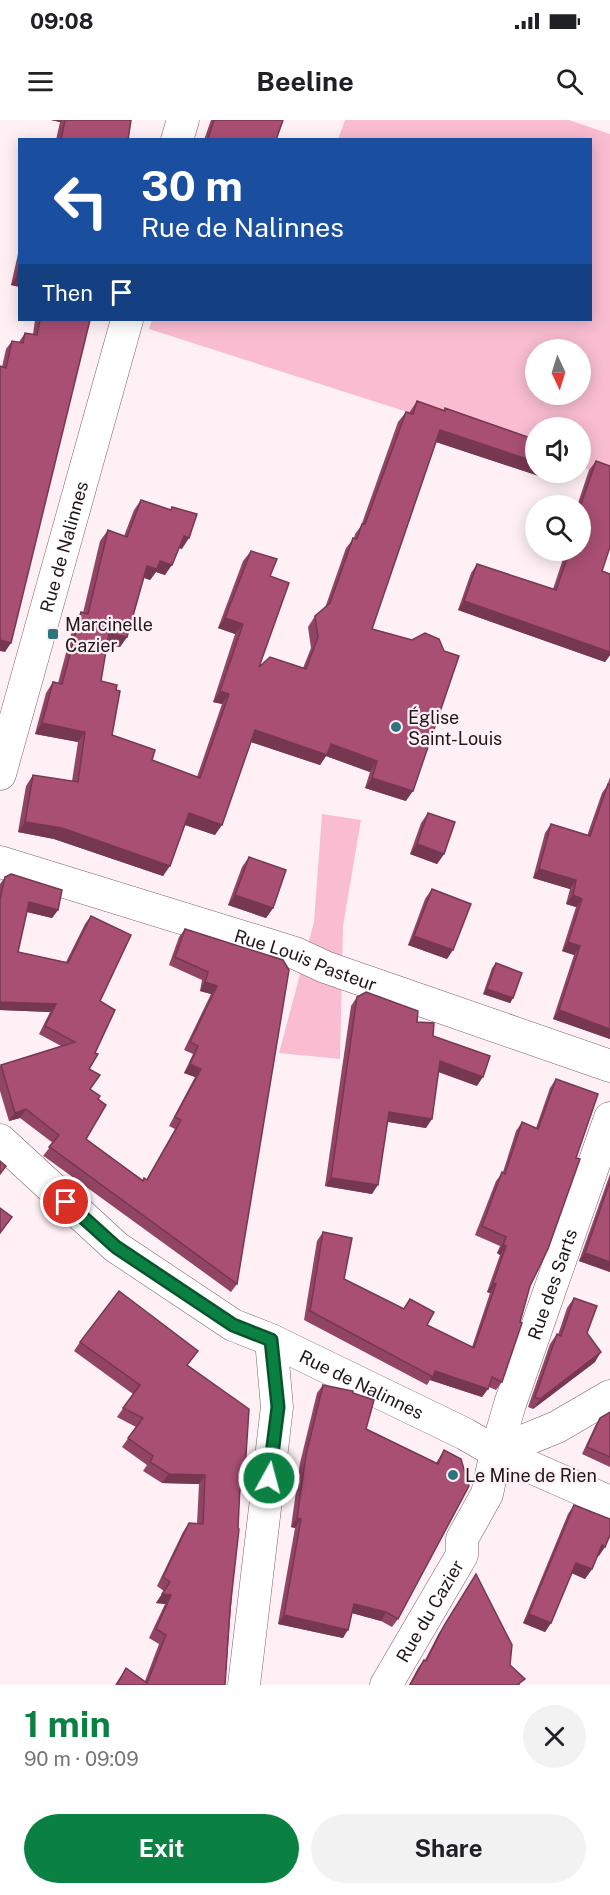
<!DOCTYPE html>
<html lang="en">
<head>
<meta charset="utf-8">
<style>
  :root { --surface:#fff; --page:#f2f2f2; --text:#202124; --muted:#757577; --accent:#0b8043 }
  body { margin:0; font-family:"Public Sans",sans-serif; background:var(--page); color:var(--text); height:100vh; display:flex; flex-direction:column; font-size:22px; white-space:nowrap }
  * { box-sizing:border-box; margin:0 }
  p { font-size:20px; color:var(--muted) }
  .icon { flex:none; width:33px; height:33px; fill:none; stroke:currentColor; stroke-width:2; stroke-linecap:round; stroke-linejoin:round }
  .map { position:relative; height:1565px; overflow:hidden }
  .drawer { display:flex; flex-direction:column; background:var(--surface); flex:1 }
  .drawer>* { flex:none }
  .hud { position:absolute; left:18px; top:18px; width:574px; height:183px; border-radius:0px; box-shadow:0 3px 15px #0003; background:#1a4fa0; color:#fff; overflow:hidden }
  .needle { width:39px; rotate:176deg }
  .controls { position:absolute; left:525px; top:219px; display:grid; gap:12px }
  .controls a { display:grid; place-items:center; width:66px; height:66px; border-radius:50%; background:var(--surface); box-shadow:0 3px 15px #0003; font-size:30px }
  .pin { position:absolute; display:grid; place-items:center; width:51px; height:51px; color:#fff; margin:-26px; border:3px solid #fff; border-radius:50%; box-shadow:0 2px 6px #0007 }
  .me { position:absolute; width:66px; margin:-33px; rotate:7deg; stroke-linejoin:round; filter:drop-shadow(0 0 4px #0008) }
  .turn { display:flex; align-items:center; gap:21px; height:126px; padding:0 24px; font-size:27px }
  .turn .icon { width:78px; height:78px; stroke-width:2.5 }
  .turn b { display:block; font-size:42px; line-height:51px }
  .then { display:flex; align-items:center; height:57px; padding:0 24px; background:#0003; gap:12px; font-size:22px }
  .round { display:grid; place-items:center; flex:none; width:63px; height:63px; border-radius:32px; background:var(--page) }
  .headline { display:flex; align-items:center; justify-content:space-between; height:102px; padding:0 24px }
  h1 { font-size:36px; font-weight:700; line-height:45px; color:var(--accent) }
  .primary-button { display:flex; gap:12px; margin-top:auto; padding:12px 24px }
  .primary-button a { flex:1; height:69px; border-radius:36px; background:var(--accent); color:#fff; font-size:24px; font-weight:700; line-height:69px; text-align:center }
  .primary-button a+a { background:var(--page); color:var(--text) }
  .status { display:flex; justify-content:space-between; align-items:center; height:42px; padding:0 30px; background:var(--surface); direction:ltr }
  .status svg { height:16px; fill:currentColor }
  header { display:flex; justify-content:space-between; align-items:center; height:78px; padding:0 24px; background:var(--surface); font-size:27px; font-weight:700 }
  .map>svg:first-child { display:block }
  .green { fill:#f9bcd1; fill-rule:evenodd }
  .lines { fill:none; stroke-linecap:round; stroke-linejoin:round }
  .street-casing { stroke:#7e606a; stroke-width:33 }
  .street { stroke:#fff; stroke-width:32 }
  .wall { fill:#914464 }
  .shaded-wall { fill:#763751 }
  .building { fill:#a94f74; stroke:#763751; stroke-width:1.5 }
  .route-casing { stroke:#07532c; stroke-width:15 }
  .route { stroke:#0b8043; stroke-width:10 }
  .poi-dot { fill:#2d7480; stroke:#fef0f5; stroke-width:2 }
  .labels { text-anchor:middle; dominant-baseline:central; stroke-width:4.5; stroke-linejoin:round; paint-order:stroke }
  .street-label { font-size:18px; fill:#22161a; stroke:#fef0f5 }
  .poi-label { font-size:18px; fill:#22161a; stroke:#fef0f5; text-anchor:start }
</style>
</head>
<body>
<div class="status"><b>09:08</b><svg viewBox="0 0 49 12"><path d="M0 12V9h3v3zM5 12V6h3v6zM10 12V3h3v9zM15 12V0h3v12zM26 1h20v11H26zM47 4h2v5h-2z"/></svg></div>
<header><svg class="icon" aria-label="menu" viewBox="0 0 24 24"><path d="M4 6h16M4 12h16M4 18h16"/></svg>Beeline<svg class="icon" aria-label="search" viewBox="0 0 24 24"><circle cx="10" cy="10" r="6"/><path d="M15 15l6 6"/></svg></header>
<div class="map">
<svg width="610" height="1565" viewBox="0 0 610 1565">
  <rect width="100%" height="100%" fill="#fef0f5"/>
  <g class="green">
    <path d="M345 0H569L610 14V357L581 347 580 308H536L535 333 149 209 152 200H591V20L338 19ZM536 230H580V274H536Z"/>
    <path d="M322 694 361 700 343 806 340 939 279 933 314 802Z"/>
  </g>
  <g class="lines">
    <g class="street-casing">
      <g id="street">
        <path d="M177 20 183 0"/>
        <path id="s1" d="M0 654 127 200"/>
        <path id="s2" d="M0 742 295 833 325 847 610 946"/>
        <path id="s3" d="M0 1020 116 1127 233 1205 271 1220 465 1314 496 1332 610 1382"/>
        <path d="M496 1332 557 1307 610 1276"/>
        <path d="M244 1565 277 1287 271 1220"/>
        <path id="s4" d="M386 1565 462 1435V1419L487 1374 496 1332 510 1284 610 998"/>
      </g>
    </g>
    <use href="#street" class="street"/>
  </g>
  <g class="wall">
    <path d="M51 0H131L128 20H56L60 2Z"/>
    <path d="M211 0H283L276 20H204Z"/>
    <path d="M20 125V167L11 165Z"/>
    <path d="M35 200H90L5 532 2 247 6 229 12 221 19 222 25 213 33 214Z"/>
    <path d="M417 281 444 290 445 288 542 357 436 322 372 509 406 681 365 668 370 652 326 636 320 645 251 622 215 715 185 705 163 756 54 719 18 712 26 666 33 655 72 661 78 622 35 614 46 573 53 562 58 563 74 503 81 492 83 493 100 421 108 410 124 416 134 390 141 380 170 390 172 387 182 429 179 428 165 455 156 452 150 460 144 458 127 517 120 527 107 524 101 561 112 615 152 640 197 657 222 584 213 582 235 514 218 508 243 441 251 431 270 456 259 547 303 548 311 528 308 507 315 496 325 488 346 428 354 418 355 414 361 406 398 302 406 292 409 293Z"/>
    <path d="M596 341 602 451 610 454V535L605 542 458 490 471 453 477 444 553 469 566 430H580V386H577L589 350Z"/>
    <path d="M610 657V919L553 899 574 835 562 831 576 787 566 784 570 769 533 758 545 713 551 704 587 716 602 673 607 666Z"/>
    <path d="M428 693 444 734 437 744 410 734 421 703Z"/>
    <path d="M249 737 273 788 266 798 228 785 242 747Z"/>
    <path d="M5 757 58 790 52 798 27 792 18 832 66 842 85 804 91 796 100 881 95 933 89 949 90 969 98 979 86 1019 143 1060H146L175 1009 169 1006 195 957 184 953 193 934 184 930 211 874 200 871 202 860 169 845 179 817 185 809 283 840 237 1164 231 1172 45 1037 43 1036 53 1023 20 998 9 1001 0 971V946L1 945 61 926 39 914 50 892 0 890V764Z"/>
    <path d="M432 769 447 839 408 825 425 779Z"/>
    <path d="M496 843 513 878 510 883 483 874 492 848Z"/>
    <path d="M357 877 417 902 433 916 477 966 438 952 426 1008 388 1002 372 1074 325 1066 351 886Z"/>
    <path d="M556 959 530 1166 502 1262 496 1270 489 1267 482 1277 430 1260 427 1265 304 1200 317 1121 323 1112 344 1159 403 1189 410 1179 427 1205 472 1227 490 1173 487 1172 500 1135 497 1133 500 1126 475 1115 496 1061 503 1052 516 1011 522 1002 536 1008 550 968Z"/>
    <path d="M610 1054V1152L579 1141Z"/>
    <path d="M574 1178 587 1213 595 1242 533 1289 528 1287 550 1224 557 1214 558 1215 567 1188Z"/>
    <path d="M80 1222 187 1246 244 1366 240 1372 225 1565H115L126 1548 145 1561 159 1524 149 1518 165 1484 156 1483 164 1471 157 1466 183 1412 189 1403 197 1404 199 1364 162 1363 143 1351 147 1345 122 1327 136 1307 117 1297 133 1274 74 1231Z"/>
    <path d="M323 1265 353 1273 366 1309 436 1343 444 1330 398 1499 392 1507 381 1501 352 1493 343 1518 278 1504 295 1408 291 1407 300 1343 317 1273Z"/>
    <path d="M610 1292V1347L582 1334 595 1306 600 1298Z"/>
    <path d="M574 1385 599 1436 597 1435 592 1449 585 1459 572 1453 551 1503 545 1512 523 1503 568 1394Z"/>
    <path d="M476 1454 510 1545 520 1565H409L418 1548 424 1540H425L439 1513Z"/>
  </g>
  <g class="shaded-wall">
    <path d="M51 0H62L60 2Z"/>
    <path d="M17 156 20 157V167L11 165Z"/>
    <path d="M440 310 536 342V352H546L542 357 433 321Z"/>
    <path d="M184 416 189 418 182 429 177 427Z"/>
    <path d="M160 441 172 445 165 455 156 452 150 460 140 456 147 446Z"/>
    <path d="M464 481 610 532V535L605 542 458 490Z"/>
    <path d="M225 498 243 504 235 514 218 508Z"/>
    <path d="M109 513 127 517 120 527 102 523Z"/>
    <path d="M0 520 11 523 5 532 0 531Z"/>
    <path d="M220 571 229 574 222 584 213 582Z"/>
    <path d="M42 603 85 612 78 622 35 614Z"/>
    <path d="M255 610 331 624 377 641 370 652 326 636 320 645 248 621Z"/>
    <path d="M372 658 413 671 406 681 365 668Z"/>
    <path d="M189 693 222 705 215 715 182 704Z"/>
    <path d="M25 702 62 708 170 746 163 756 54 719 18 712Z"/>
    <path d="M417 724 444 734 437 744 410 734Z"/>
    <path d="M539 749 576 760 570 769 533 758Z"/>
    <path d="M235 775 273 788 266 798 228 785Z"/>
    <path d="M573 775 582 779 576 787 566 784Z"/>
    <path d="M29 782 58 790 52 798 23 791Z"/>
    <path d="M414 816 453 830 447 839 408 825Z"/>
    <path d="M568 822 580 826 574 835 562 831Z"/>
    <path d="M205 862 217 866 211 874 200 871Z"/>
    <path d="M487 869 513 878 510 883 483 874Z"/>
    <path d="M0 882 56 884 50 892 0 890Z"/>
    <path d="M559 890 610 909V919L553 899Z"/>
    <path d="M440 941 483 957 477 966 434 950Z"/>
    <path d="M190 944 201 949 195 957 184 953Z"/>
    <path d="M26 989 20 998 9 1001 15 993Z"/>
    <path d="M389 992 432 999 426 1008 383 1001Z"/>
    <path d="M331 1058 378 1065 372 1074 325 1066Z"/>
    <path d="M503 1125 506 1126 500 1135 497 1133Z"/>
    <path d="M585 1133 610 1142V1152L579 1141Z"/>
    <path d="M493 1163 496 1164 490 1173 487 1172Z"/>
    <path d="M601 1232 595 1242 533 1289 540 1279Z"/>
    <path d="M435 1251 488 1269 482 1277 430 1260Z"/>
    <path d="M169 1354 205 1355 199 1364 162 1363Z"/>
    <path d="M297 1398 301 1399 295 1408 291 1407Z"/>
    <path d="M602 1425 605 1427 599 1436 595 1435Z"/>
    <path d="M576 1443 592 1449 585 1459 569 1452Z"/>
    <path d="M162 1474 171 1475 165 1484 156 1483Z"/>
    <path d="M354 1484 386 1492 381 1501 348 1492Z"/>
    <path d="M529 1494 551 1503 545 1512 523 1503Z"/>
    <path d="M284 1495 348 1510 343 1518 278 1504Z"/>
  </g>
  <g class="building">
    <path d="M65 0H131L128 20H61Z"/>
    <path d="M214 0H283L276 20H211L208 19Z"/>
    <path d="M20 144V157L17 156Z"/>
    <path d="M40 200H90L11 523 0 520V246L6 248 12 221 23 223 25 213 37 215Z"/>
    <path d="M417 281 445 291V288L536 320V342L440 310 372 509 412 520 425 513 439 519 444 531 459 536 413 671 372 658 377 641 331 624 327 635 255 610 222 705 189 693 170 746 62 708 25 702 33 655 78 662 85 612 42 603 53 562 62 564 81 492 88 494 108 410 127 417 141 380 171 390 172 387 197 394 189 418 184 416 172 445 160 441 157 449 147 446 127 517 109 513 101 561 117 565 116 570 120 571 112 615 155 630 152 640 200 658 229 574 220 571 243 504 225 498 251 431 277 439 270 456 289 463 259 547 270 537 306 549 318 517 315 496 330 483 353 418 357 419 362 404H365L406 292 413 294Z"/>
    <path d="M596 341 610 346V427L602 451 610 454V532L464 481 477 444 556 470 570 430H580V387Z"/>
    <path d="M608 664 610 665V909L559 890 580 826 568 822 582 779 573 775 576 760 539 749 551 704 590 716Z"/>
    <path d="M428 693 455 702 444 734 417 724Z"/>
    <path d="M249 737 286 750 273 788 235 775Z"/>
    <path d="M11 754 62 770 58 790 29 782 18 832 68 843 91 796 131 815 100 881 115 890 95 933 98 934 89 949 100 955 90 969 100 976 98 979 106 985 86 1019 143 1061 144 1058 147 1060 181 1000 175 997 201 949 190 944 198 926 190 922 217 866 205 862 208 852 175 837 185 809 283 840 289 850 237 1164 51 1028 49 1027 59 1015 26 989 15 993 1 945 75 922 45 906 56 884 0 882V779L5 757Z"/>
    <path d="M432 769 471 784 453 830 414 816Z"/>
    <path d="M496 843 522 853 513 878 487 869Z"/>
    <path d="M366 872 418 891 417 902 434 903 433 916 490 936 483 957 440 941 432 999 389 992 378 1065 331 1058 357 877Z"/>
    <path d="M556 959 598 974 576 1038 580 1039 548 1129 530 1166 520 1202 522 1203 502 1262 492 1257 488 1269 435 1251 433 1257 310 1191 323 1112 352 1118 344 1159 404 1189 410 1179 434 1192 427 1205 474 1228 496 1164 493 1163 506 1126 503 1125 506 1117 482 1106 502 1052 505 1054 522 1002 538 1009Z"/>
    <path d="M0 1041 6 1046 0 1054Z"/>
    <path d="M610 1061V1142L585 1133Z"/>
    <path d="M0 1088 12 1097 0 1113Z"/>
    <path d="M119 1171 198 1231 187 1245 249 1289 244 1366H240L238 1408 239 1409 230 1489 225 1565H117L126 1548 147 1563 166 1515 156 1509 171 1475 162 1474 170 1462 163 1457 189 1403 203 1404 205 1355 169 1354 150 1342 153 1336 128 1318 143 1298 123 1288 140 1265 80 1222Z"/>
    <path d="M574 1178 597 1186 587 1213 601 1232 540 1279 535 1277 557 1214 561 1216Z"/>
    <path d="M323 1265 353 1271V1273L374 1280 366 1309 438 1344 444 1330 461 1339 469 1366 398 1499 386 1492 354 1484 348 1510 284 1495 301 1399 297 1398 306 1335Z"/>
    <path d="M610 1292V1337L587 1327 600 1298Z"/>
    <path d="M574 1385 610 1399V1415L605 1427 602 1425 592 1449 576 1443 551 1503 529 1494Z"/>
    <path d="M476 1454 512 1525 510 1545 525 1559 517 1565H410L424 1540 426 1541 445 1504Z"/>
  </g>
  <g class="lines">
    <g class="route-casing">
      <path id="route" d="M66 1082 116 1127 233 1205 271 1220 278 1287 269 1358"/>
    </g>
    <use href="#route" class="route"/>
  </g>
  <g class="poi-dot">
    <rect x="47" y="508" width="12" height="12" rx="3"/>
    <circle cx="396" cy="607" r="6"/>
    <circle cx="453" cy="1355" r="6"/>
  </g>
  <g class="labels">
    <g class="street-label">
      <text stroke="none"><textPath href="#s1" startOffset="236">Rue de Nalinnes</textPath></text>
      <text stroke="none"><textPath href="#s2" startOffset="321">Rue Louis Pasteur</textPath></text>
      <text stroke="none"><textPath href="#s4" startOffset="438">Rue des Sarts</textPath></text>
      <text stroke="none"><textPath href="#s3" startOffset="440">Rue de Nalinnes</textPath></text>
      <text stroke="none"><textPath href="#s4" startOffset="86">Rue du Cazier</textPath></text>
    </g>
    <g class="poi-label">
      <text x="65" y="504">Marcinelle<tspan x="65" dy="21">Cazier</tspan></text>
      <text x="408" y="597">Église<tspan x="408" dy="21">Saint-Louis</tspan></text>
      <text x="465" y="1355">Le Mine de Rien</text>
    </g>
  </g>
</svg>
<div class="controls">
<a><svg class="needle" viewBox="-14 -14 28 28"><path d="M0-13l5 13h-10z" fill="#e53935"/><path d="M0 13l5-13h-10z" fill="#757577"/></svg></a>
<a><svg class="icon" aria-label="sound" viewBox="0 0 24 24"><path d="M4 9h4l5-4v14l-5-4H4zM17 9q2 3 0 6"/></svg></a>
<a><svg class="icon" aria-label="search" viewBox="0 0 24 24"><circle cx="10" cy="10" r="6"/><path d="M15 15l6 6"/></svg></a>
</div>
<div class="pin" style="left:66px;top:1082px;background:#d93025"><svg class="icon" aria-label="arrive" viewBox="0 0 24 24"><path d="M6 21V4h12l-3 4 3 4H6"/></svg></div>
<svg class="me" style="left:269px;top:1358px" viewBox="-20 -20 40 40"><circle r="17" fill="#0b8043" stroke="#fff" stroke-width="3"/><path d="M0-11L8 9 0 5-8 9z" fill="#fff"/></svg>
<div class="hud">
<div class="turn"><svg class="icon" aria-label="left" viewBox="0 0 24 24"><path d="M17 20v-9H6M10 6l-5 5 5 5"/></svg><div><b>30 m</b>Rue de Nalinnes</div></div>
<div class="then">Then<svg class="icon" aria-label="arrive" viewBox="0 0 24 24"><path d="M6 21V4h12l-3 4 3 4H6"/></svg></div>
</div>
</div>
<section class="drawer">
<div class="headline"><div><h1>1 min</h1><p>90 m · 09:09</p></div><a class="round"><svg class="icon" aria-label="close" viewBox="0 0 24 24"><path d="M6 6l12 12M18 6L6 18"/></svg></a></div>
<div class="primary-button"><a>Exit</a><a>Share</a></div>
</section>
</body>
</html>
